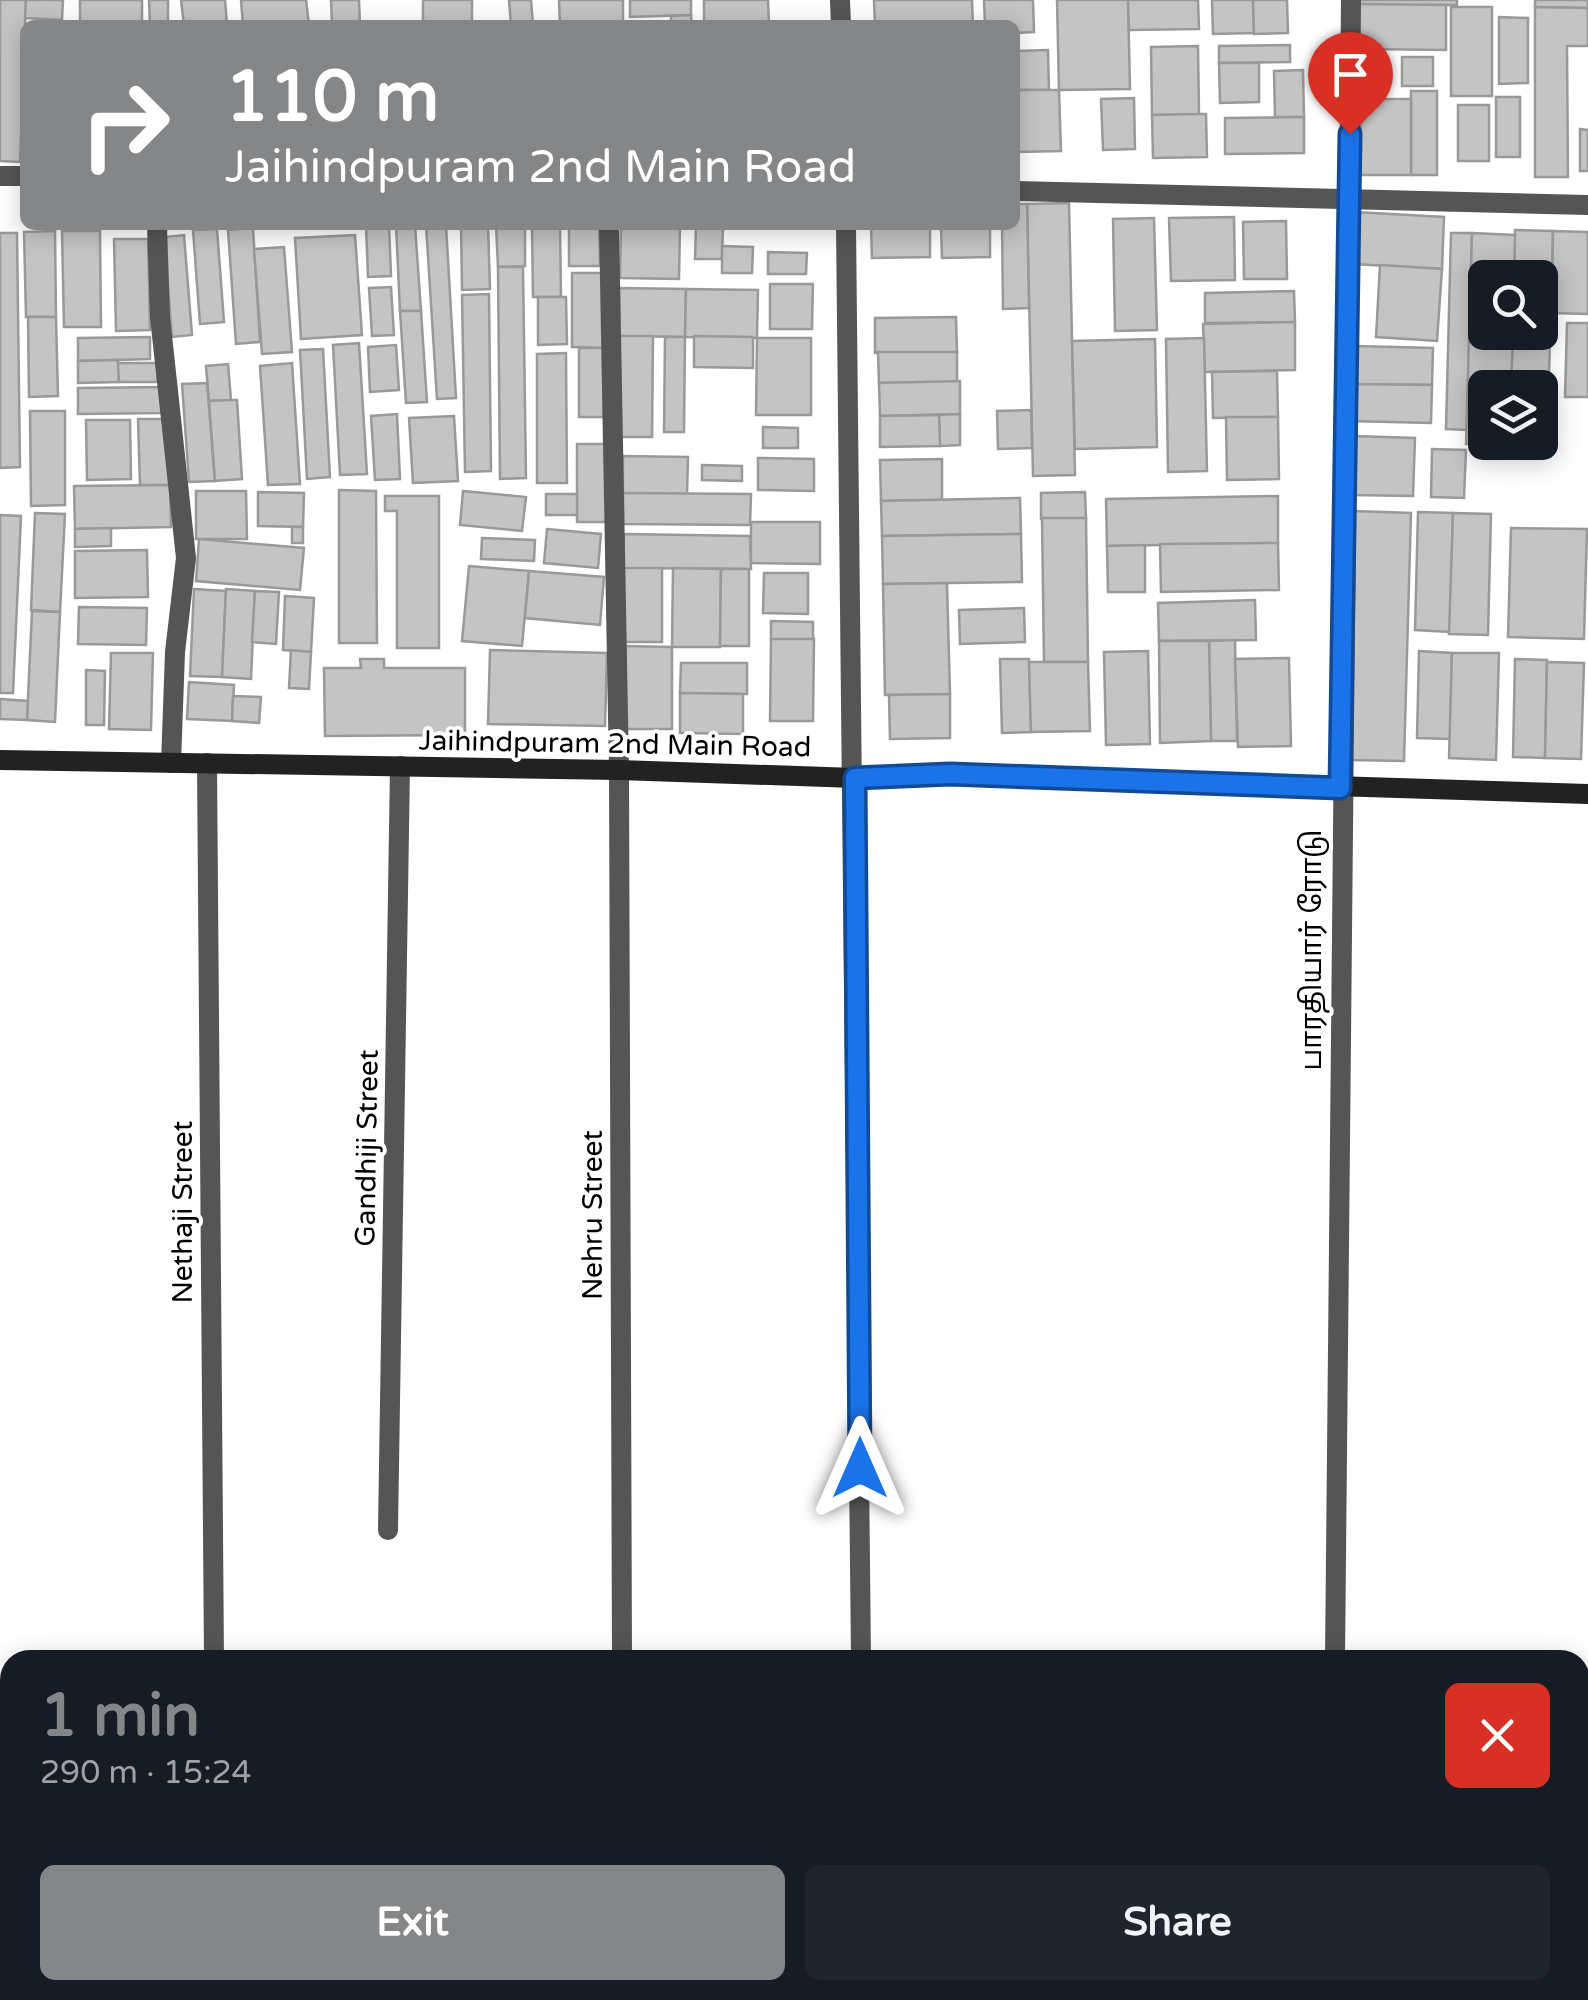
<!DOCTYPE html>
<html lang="en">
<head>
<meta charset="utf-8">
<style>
  :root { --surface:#171b24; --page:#20242c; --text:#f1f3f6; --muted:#9ea1a6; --accent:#858687 }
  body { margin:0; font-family:"Varela Round","Noto Sans Tamil",sans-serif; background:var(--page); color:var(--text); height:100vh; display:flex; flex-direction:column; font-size:38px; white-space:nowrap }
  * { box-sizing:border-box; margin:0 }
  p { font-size:32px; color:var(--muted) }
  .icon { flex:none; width:55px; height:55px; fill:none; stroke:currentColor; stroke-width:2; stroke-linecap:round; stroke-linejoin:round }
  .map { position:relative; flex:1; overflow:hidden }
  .panel { position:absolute; left:0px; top:1650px; width:1590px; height:350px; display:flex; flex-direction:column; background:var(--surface); border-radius:30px 30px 0 0; box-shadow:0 5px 25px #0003 }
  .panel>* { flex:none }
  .top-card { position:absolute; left:20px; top:20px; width:1000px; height:210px; border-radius:15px; box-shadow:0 5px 25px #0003; background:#858687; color:#fff; overflow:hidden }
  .buttons { position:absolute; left:1468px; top:260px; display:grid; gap:20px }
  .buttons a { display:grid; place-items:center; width:90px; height:90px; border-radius:15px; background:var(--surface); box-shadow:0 5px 25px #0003; font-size:50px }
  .pin { position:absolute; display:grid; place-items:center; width:85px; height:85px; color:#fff; margin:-102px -42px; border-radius:50% 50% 50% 0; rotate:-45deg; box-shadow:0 0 10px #0007 }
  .pin .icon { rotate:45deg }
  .me { position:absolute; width:110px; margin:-55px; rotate:0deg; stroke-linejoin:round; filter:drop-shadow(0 0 8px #0008) }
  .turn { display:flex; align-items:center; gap:35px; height:210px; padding:0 40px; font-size:45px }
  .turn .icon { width:130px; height:130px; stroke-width:2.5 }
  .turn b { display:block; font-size:70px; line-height:85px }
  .round { display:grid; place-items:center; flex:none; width:105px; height:105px; border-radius:15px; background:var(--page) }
  .headline { display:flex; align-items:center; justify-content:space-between; height:170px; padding:0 40px }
  h1 { font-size:60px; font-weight:700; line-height:75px; color:var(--accent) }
  .button { display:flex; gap:20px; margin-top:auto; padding:20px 40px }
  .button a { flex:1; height:115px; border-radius:15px; background:var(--accent); color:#fff; font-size:40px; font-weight:700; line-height:115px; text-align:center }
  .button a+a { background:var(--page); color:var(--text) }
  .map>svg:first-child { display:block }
  .building { fill:#c4c4c4; stroke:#999; stroke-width:2.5 }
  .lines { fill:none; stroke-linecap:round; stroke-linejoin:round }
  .street { stroke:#555; stroke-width:20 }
  .secondary { stroke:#222; stroke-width:20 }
  .route-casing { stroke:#114b97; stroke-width:25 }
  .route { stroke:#1a73e8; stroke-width:18 }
  .labels { text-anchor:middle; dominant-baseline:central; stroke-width:8; stroke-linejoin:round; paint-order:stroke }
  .street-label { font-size:28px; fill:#000; stroke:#fff }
</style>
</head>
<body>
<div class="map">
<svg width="1588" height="2000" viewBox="0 0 1588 2000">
  <rect width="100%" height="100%" fill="#fff"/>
  <g class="building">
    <path d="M0 0H26L20 162 0 161Z"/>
    <path d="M26 0H63L62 20 25 18Z"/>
    <rect x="80" y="0" width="62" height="25"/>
    <path d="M149 0H168V25H150Z"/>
    <path d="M181 0H225L227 25H184Z"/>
    <path d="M241 0H306L309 25H243Z"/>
    <path d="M331 0H359L360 25H332Z"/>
    <rect x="423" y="0" width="49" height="25"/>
    <path d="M509 0H531L533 25H511Z"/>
    <path d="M559 0H623V25H560Z"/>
    <path d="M630 0H691V15L630 17Z"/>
    <path d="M704 0H768L769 25H704Z"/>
    <path d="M874 0H972L973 25H875Z"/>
    <path d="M984 0H1033L1034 32 1015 33V25H985Z"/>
    <path d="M1057 0H1128L1130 89 1059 90Z"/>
    <path d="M1128 0H1198L1199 29 1129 30Z"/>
    <path d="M1212 0H1253L1254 33 1213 34Z"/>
    <path d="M1253 0H1287L1288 33 1254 34Z"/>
    <rect x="1356" y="0" width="101" height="5"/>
    <path d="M1535 0H1588V8L1535 7Z"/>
    <path d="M1359 4 1446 5V50L1359 49Z"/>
    <rect x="1451" y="7" width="41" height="89"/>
    <path d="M1535 7 1588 8V46H1567L1568 177H1535Z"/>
    <path d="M691 15 692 25H671V16Z"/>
    <path d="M1499 17 1528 18V83L1499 84Z"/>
    <path d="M1290 45V62L1219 63V46Z"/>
    <path d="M1198 46 1199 114 1152 115 1151 47Z"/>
    <path d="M1048 50 1049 90H1015V51Z"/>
    <rect x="1402" y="57" width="31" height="29"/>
    <path d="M1219 63H1259V102L1220 103Z"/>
    <path d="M1303 70 1304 117H1275L1274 71Z"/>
    <path d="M1015 90H1059L1061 151 1015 152Z"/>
    <rect x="1411" y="91" width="26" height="84"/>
    <rect x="1496" y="97" width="24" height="60"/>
    <path d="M1134 98 1135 149 1103 150 1101 99Z"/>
    <path d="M1361 99H1411V175H1360Z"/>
    <rect x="1458" y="105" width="31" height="56"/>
    <path d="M1199 114H1206L1207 157 1153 158 1152 115Z"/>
    <path d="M1304 117V153L1225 154V118Z"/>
    <path d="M1580 129 1588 130V171H1580Z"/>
    <path d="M1069 203 1075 475 1033 476 1027 204Z"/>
    <path d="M1015 204H1027L1029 308 1003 309 1002 225H1015Z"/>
    <path d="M1355 212 1444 217 1442 269 1353 264Z"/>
    <path d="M1234 217 1235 280 1171 281 1169 218Z"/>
    <path d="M1154 218 1157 330 1115 331 1113 219Z"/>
    <path d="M1286 221 1287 279H1244L1243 222Z"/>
    <path d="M366 225H389L391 276 368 277Z"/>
    <path d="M396 225H415L421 311H400Z"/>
    <path d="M426 225H446L456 398 437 399Z"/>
    <path d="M461 225H488L490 289 462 290Z"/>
    <path d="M496 225H525V266L498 267Z"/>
    <path d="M569 225H599L600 266H569Z"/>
    <path d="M621 225H680L679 279 620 278Z"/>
    <path d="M696 225H723L722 259H695Z"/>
    <path d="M871 225H930V257L872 258Z"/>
    <path d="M941 225H990V257L942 258Z"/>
    <path d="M560 226 561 297H533L532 227Z"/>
    <path d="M253 228 260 342 236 344 228 230Z"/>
    <path d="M217 229 224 322 200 324 193 230Z"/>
    <path d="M1515 230 1553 231 1547 447 1509 445 1540 442V388H1511L1513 332H1540V278H1514Z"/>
    <path d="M55 231 56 317H26L24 232Z"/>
    <path d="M62 231H100L101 327H64Z"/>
    <path d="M1553 231 1588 232V314L1552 313Z"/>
    <path d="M0 233H17L20 467 0 468Z"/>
    <path d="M1451 233H1472L1467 430 1446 429Z"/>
    <path d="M1472 233 1515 235 1514 278H1485V332H1513L1511 388H1485V442L1509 445 1466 444Z"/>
    <path d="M184 235 192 335 172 337 164 237Z"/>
    <path d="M355 235 362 335 301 339 295 238Z"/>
    <path d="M114 239H148L150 330 116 331Z"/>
    <path d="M722 246 753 247 752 273H722Z"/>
    <path d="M284 247 292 352 262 354 254 249Z"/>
    <path d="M768 252 807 253 806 274H768Z"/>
    <path d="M1380 265 1442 269 1437 341 1376 337Z"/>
    <path d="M498 267H523L526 478 500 479Z"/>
    <path d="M572 273H604V348L572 347Z"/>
    <path d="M770 284H813L812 329H770Z"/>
    <path d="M391 287 394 335 372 336 369 288Z"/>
    <path d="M619 288 686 289 685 337 619 336Z"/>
    <path d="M686 289 758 290 757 338 685 337Z"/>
    <path d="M1294 291 1295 322 1205 323V293Z"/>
    <path d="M489 294 491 471 465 472 462 295Z"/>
    <path d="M538 297H566L567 344 538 345Z"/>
    <path d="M400 311H421L427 402 406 403Z"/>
    <path d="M28 317H56L58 396 29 397Z"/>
    <path d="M956 317 957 352 875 353V318Z"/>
    <path d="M1295 322V370L1205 372 1203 324Z"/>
    <path d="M1567 323H1588V397H1565Z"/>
    <path d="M619 336H653L652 437H618Z"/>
    <path d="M694 336 753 337V368L694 367Z"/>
    <path d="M150 337V359L78 361V338Z"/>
    <path d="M665 337H685L684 432H664Z"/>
    <path d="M757 338H811V415H756Z"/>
    <path d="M1204 338 1207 471 1168 472 1166 339Z"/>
    <path d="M1155 339 1157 447 1075 449 1072 341Z"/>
    <path d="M359 343 367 474 340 475 333 345Z"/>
    <path d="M396 345 399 390 370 392 368 347Z"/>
    <path d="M1356 346 1433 348 1432 385 1355 384Z"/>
    <rect x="579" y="348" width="25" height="69"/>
    <path d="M323 349 330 477 307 479 300 350Z"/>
    <path d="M878 352H957V382L879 383Z"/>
    <path d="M566 353 567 483H537V354Z"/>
    <path d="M118 360 119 382 78 383V361Z"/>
    <path d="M118 363H157L158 382H119Z"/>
    <path d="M292 363 300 484 268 485 260 366Z"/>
    <path d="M228 364 231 400 209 401 206 366Z"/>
    <path d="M1277 371 1278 417 1213 418 1212 372Z"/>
    <path d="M960 381V414L880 416 879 383Z"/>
    <path d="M207 383 215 481 189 482 182 384Z"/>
    <path d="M1348 384 1432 385 1431 423 1348 421Z"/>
    <path d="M161 387 162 413 78 414V388Z"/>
    <path d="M231 400H237L242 479 215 481 209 401Z"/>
    <path d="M1031 410 1032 448 998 449 997 411Z"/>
    <path d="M30 411H65V505L31 506Z"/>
    <path d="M397 414 400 479 375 480 371 416Z"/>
    <path d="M960 414V445L940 446 939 415Z"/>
    <path d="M939 415 940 446 880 447V416Z"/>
    <path d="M454 416 458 481 413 483 409 418Z"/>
    <path d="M1226 417H1278L1279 479 1227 480Z"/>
    <path d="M138 419H168L170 485H140Z"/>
    <path d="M86 420H130L131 479 87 480Z"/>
    <path d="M763 427 798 428V448H763Z"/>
    <path d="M1353 436 1415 438 1413 496 1352 495Z"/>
    <rect x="577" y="444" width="32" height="78"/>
    <path d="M1432 449 1466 450 1464 498 1431 497Z"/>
    <path d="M623 456 688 457 687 494 623 493Z"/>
    <path d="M758 458 814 459V491L758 490Z"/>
    <path d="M942 459V500L881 501 880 460Z"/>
    <path d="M702 465 742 466V481L702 480Z"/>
    <path d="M170 485 171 527 75 529 74 486Z"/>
    <path d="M339 490 376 491 377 643H339Z"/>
    <path d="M196 491H246L247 539H196Z"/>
    <path d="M463 491 526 497 522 531 460 525Z"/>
    <path d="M258 492 304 493 303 527 258 526Z"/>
    <path d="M1085 492 1086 518 1041 519V493Z"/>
    <path d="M623 493 751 494 750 525 623 524Z"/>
    <rect x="546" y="494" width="31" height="21"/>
    <path d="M385 496H439V648H397V511H385Z"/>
    <path d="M1278 496V543L1107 546 1106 499Z"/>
    <path d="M1020 498 1021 534 882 536 881 501Z"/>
    <path d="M1354 511 1411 513 1404 761 1348 760Z"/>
    <path d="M1418 512 1453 513 1450 632 1415 630Z"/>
    <path d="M35 513 65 514 60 612 31 610Z"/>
    <path d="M1453 513 1491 514 1488 635 1449 634Z"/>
    <path d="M0 515 21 516 13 693H0Z"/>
    <path d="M1042 518H1086L1088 662H1044Z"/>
    <path d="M751 522H820V564L751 563Z"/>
    <rect x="292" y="527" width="11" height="16"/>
    <path d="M111 528V546L75 547V529Z"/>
    <path d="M1511 528 1587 529 1584 639 1508 637Z"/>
    <path d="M547 529 601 534 598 568 544 563Z"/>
    <path d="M624 534 750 536 751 569 623 568Z"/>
    <path d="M1021 534 1022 582 883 584 882 536Z"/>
    <path d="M482 538 535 540 534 561 481 559Z"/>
    <path d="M199 539 304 548 300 590 196 581Z"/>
    <path d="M1278 543 1279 590 1161 592 1160 544Z"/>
    <path d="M1145 545V592H1108L1107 546Z"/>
    <path d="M147 550 148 597 75 598V551Z"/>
    <path d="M469 566 529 571 522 646 462 641Z"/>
    <rect x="623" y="568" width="39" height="74"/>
    <path d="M673 568 721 569 720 647H672Z"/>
    <path d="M721 569H749V646H720Z"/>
    <path d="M529 571 604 577 600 625 525 618Z"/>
    <path d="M764 573H808V614L763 613Z"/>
    <path d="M947 583 950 694 885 695 883 584Z"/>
    <path d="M194 589 226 591 222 677 190 676Z"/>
    <path d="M226 589 255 591 251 679 222 677Z"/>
    <path d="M255 591 279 592 276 644 252 642Z"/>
    <path d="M285 596 314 598 311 652 283 650Z"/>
    <path d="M1255 600 1256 640 1159 641 1158 603Z"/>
    <path d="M79 607 147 608 146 645 78 644Z"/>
    <path d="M1024 608 1025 642 960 644 959 610Z"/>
    <path d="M32 611 60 612 55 722 27 720Z"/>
    <path d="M771 621 813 622V640L771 639Z"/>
    <path d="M771 639H814L813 721H770Z"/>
    <path d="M1235 640 1237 741H1211L1209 641Z"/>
    <path d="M1159 641H1209L1211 741 1160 743Z"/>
    <path d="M625 646 672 647V729H624Z"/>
    <path d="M291 650 311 652 309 689 289 688Z"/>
    <path d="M490 650 607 653 605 726 488 724Z"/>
    <path d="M1148 651 1150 744 1106 745 1104 652Z"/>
    <path d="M1419 651 1452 653 1450 739 1417 738Z"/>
    <path d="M111 653H153L151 730 109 729Z"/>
    <path d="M1452 653H1499L1496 760 1449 758Z"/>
    <path d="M1289 658 1291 746 1238 747 1235 659Z"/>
    <path d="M360 659H384V668H465V735L325 736 324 668H361Z"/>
    <path d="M1000 659H1029L1031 732 1002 733Z"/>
    <path d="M1515 659 1547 660 1545 758 1513 757Z"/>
    <path d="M1029 662H1088L1090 731 1031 732Z"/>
    <path d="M1547 662 1584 663 1581 759 1545 758Z"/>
    <path d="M681 663H747V694L680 693Z"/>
    <path d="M86 670 105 671 104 725H86Z"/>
    <path d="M189 682 234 685 232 721 187 719Z"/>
    <path d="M680 693 743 694V734L680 733Z"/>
    <path d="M950 694V738L890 739 889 695Z"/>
    <path d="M233 696 261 697 259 723 232 721Z"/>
    <path d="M0 699 28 701 27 720 0 719Z"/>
  </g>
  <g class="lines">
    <g class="street">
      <path d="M840 0 841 25"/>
      <path d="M0 176H25"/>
      <path d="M1015 191 1588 205"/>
      <path d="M157 225 160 317 186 558 175 652 171 763"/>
      <path d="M609 225 619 770 622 1660"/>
      <path d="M846 225 861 1660"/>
      <path d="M207 763 214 1660"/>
      <path d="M388 1530 400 766"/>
      <path d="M1335 1660 1351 0"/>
      <path d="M0 1727H10"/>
      <path d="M623 1990V2000"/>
      <path d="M863 1990V2000"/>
      <path d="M210 2000V1990"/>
      <path d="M1192 2000 1193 1990"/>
      <path d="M1332 2000V1990"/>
    </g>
    <path class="secondary" d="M0 760 619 770 855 778 950 774 1588 794"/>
  </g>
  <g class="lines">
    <g class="route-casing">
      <path id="route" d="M860 1468 855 778 950 774 1340 788 1350 134"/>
    </g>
    <use href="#route" class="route"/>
  </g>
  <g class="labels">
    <g class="street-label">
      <text transform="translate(615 744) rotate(1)">Jaihindpuram 2nd Main Road</text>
      <text transform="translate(1312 950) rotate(-90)">பாரதியார் ரோடு</text>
      <text transform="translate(367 1148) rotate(-89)">Gandhiji Street</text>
      <text transform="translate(183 1212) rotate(-90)">Nethaji Street</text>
      <text transform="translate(593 1215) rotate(-90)">Nehru Street</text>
    </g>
  </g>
</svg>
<div class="buttons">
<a><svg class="icon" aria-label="search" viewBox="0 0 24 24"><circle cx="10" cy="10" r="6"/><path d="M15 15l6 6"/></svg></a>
<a><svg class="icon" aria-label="layers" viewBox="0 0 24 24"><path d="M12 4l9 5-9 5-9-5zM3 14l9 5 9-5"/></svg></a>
</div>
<div class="pin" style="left:1350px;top:134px;background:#d93025"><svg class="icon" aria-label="arrive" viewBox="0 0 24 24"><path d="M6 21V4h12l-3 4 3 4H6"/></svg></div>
<svg class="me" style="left:860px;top:1468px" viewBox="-20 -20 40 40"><path d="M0-17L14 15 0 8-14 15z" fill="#1a73e8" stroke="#fff" stroke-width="4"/></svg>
<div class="top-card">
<div class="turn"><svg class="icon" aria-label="right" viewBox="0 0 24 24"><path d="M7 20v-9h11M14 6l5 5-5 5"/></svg><div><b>110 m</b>Jaihindpuram 2nd Main Road</div></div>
</div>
<section class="panel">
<div class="headline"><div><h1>1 min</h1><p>290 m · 15:24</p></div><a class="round" style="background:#d93025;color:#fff"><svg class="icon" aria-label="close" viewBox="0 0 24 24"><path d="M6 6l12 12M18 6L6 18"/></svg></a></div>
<div class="button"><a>Exit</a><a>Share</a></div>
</section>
</div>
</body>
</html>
